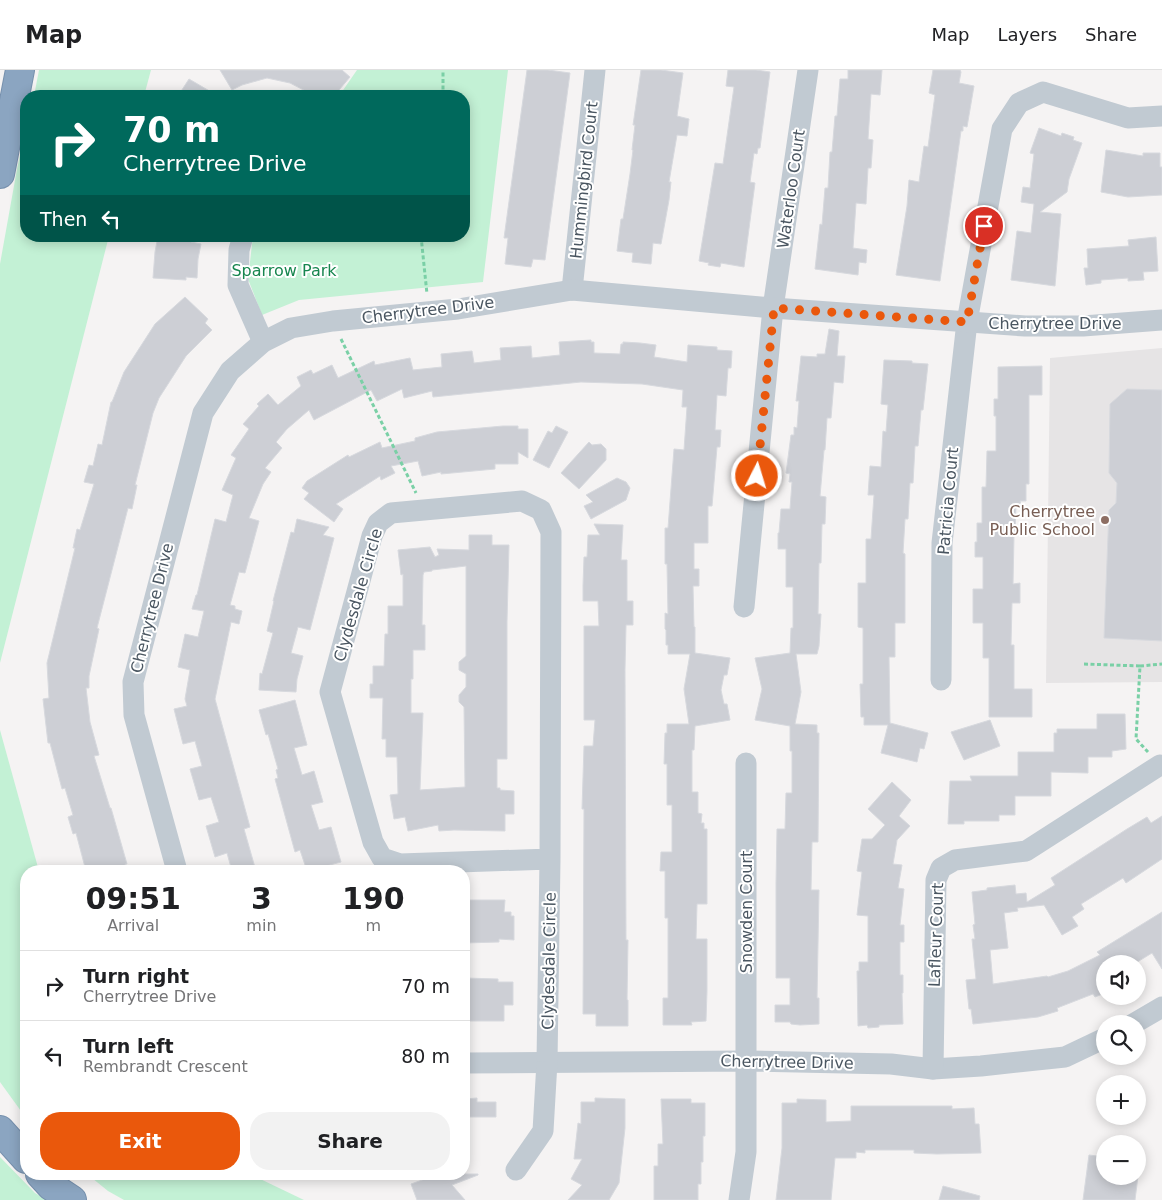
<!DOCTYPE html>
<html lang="en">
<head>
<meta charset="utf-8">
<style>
  :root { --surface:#fff; --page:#f2f2f2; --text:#202124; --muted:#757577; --line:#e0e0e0; --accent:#ea580c }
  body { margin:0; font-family:"DejaVu Sans",sans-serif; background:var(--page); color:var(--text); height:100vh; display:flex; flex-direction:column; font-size:19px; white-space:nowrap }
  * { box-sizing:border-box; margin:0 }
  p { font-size:16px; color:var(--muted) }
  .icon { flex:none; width:28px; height:28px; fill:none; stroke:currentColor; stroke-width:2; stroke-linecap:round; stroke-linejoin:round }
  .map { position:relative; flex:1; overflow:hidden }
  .details { position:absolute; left:20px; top:795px; width:450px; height:315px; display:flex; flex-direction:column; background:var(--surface); border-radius:20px; box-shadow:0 2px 12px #0003 }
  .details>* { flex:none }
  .top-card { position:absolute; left:20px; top:20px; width:450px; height:152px; border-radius:20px; box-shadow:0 2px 12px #0003; background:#00695c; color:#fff; overflow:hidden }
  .controls { position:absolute; left:1096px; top:885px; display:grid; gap:10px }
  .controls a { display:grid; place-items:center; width:50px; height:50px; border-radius:50%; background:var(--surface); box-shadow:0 2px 12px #0003; font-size:25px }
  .pin { position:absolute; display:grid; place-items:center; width:42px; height:42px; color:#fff; margin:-21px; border:2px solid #fff; border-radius:50%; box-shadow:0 1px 5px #0007 }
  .me { position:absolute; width:55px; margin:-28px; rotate:5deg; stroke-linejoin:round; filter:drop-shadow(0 0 4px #0008) }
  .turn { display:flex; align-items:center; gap:18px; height:105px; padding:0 20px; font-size:22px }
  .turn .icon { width:65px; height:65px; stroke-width:2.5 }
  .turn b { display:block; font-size:35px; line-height:42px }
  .then { display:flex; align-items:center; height:48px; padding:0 20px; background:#0003; gap:10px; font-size:19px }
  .eta { display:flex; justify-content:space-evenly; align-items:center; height:85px; text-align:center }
  .eta b { font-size:30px; font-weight:700; line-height:35px }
  .primary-button { display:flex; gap:10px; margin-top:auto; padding:10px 20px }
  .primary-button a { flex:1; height:58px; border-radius:20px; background:var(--accent); color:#fff; font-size:20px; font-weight:700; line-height:58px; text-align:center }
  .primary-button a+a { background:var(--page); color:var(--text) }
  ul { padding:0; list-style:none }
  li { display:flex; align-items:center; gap:15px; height:70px; padding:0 20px; border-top:1px solid var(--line) }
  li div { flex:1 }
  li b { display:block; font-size:19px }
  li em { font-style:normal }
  header { display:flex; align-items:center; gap:30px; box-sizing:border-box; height:70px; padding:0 25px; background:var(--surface); border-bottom:1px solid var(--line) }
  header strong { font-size:24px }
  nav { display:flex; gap:28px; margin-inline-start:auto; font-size:18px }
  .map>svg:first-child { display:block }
  .education { fill:#e6e4e5 }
  .green { fill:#c3f1d5 }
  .building { fill:#cdcfd5; stroke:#d7d9de; fill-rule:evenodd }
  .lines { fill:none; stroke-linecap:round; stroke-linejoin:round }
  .highway-casing { stroke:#7690ad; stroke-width:30 }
  .path { stroke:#7ad0a6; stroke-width:3; stroke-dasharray:4 2.5; stroke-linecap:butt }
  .minor { stroke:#c1cad2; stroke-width:21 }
  .highway { stroke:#8ba5c1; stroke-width:28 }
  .route { stroke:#ea580c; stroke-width:9; stroke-dasharray:0 16.2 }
  .education-dot { fill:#8d6e63; stroke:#fff; stroke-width:2 }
  .labels { text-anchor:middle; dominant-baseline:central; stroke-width:4; stroke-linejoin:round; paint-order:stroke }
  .street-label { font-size:16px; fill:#4a5661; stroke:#fff }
  .park-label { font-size:16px; fill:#17864f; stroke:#fff }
  .education-label { font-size:16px; fill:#785e54; stroke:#fff; text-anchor:end }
</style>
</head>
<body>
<header>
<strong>Map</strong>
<nav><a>Map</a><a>Layers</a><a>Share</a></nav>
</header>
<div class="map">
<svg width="1162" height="1130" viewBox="0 0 1162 1130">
  <rect width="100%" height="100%" fill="#f5f3f3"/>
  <path class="education" d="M1162 278V612L1046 613 1050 288Z"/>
  <g class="green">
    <path d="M39 0H151L144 26H34Z"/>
    <path d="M357 0H508L483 212 299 230 262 245 248 209 253 166H464V26H339Z"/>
    <path d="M26 58V166H109L0 593V194L17 99Z"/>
    <path d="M0 660 39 801H26V1048L0 1012Z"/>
    <path d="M0 1087 35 1123 47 1130H0Z"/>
    <path d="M87 1104H250L304 1130H124L108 1121Z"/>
  </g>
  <g class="building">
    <path d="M220 0H342L350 7 334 26H315L290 13 267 8 242 15 232 20Z"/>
    <path d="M527 0H548L570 3 545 190 533 189 531 197 505 194 508 168H504Z"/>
    <path d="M641 0H661L683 3 677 46 689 49 687 66 677 65 669 112H671L669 130 661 174 653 173 651 194 632 192 633 183 617 181 621 149H623L630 104 633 80H632L635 55H633Z"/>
    <path d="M728 0H756L770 2 760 78H758L757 84 754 83 750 112 755 113 744 197 721 193 720 197 708 195 709 193 699 191 715 93 723 94 734 17 726 16Z"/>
    <path d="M848 0H882L880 25 871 24 868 69 873 70 871 98H868L866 134 856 133 853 178 867 180 866 193 859 192 858 205 815 199 820 154 822 155 825 118H828L830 82H832L835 46H837L840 9H848Z"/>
    <path d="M933 0H960L961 2 959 13 974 16 967 57 963 56V61H961L940 211 896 205 907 136 909 110 919 112 924 76 928 77 935 25 929 23Z"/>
    <path d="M189 9 218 26H178Z"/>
    <path d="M1039 58 1061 66 1062 63 1074 67 1073 70 1082 73 1069 109 1067 122 1040 142 1061 144 1055 216 1011 210 1017 161 1031 163 1034 134 1021 132 1023 117 1030 118 1034 84 1030 83Z"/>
    <path d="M1106 80 1143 86V83H1160V97H1162V125L1128 127 1101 122Z"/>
    <path d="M158 166H192L191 172 201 174 198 189 197 208 186 207V210L153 208 155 182Z"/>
    <path d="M1156 167 1158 201 1143 202 1144 210 1128 211V208L1101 210V213L1086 215 1084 198H1088L1087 179 1129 176 1128 170Z"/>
    <path d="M185 227 208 249 205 253 212 260 186 286 159 328 153 343 135 415H137L132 439 128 438 97 558 99 559 89 606V618H86L90 652 99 685 94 686 110 738H111L127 794H125L127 801H86L76 763 73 764 68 747 73 745 65 718 62 719 50 673H48L43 629 49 628 47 593 75 478H73L77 459 80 460 94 414 84 412 89 395 93 396 98 374 102 375 111 332H112L124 302 155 254Z"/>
    <path d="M829 259 839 261 837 286H845L843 313 834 312 831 348H827L825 380H824L820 426 826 427 825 454H822L821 493H819L818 544H821L819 576 817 584H796L801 622 795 654 817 655V663H819L818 772H812L811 820H819L817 928H819V954L800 955 791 954 790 952H775V935H790V908H776V814L777 759H785L786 723H792V681H790V656L755 650 762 619 755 588 790 583 791 558H793V517H786V479H778V463H779L781 439H790L792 412H789L790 404 786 403 791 365H794V357L797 358 799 331H796L801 286 817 287V284H825Z"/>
    <path d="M591 270V272H594V283L620 284 621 274H623V272L640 273 656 275 654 287 687 292 688 275 717 277V280L732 281 731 298H728L726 326 717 325 715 360H721L720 377H717L712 436H708V473H694V499H699V516H693L694 557H695V583L730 588 727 605H724L721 620 724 634H727L730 650 695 656 694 680H692V722H698V743L702 744 701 753H704V759H707V834H697L696 869H707V921L706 951 691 952 692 955H663V928H668V848H665V801H660L661 782H672V735H667V694H664L665 663H667V654H689L684 619 690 584H668V575H666V560L665 559V543L668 544 667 494H665V458H668L674 379 684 380 687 337H682L683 320 642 314 581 312 433 327 432 321 404 328 402 319 377 331 371 320 314 350 309 340 287 359 276 372 282 378 265 398 271 402 263 414 249 448 259 451 245 503 239 502 230 535 235 536V539L242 541 239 554 231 552 215 629 250 757 244 759 256 801H232L227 783 215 787 206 756 219 752 211 727 199 730 190 699 202 696 195 671 183 674 174 639 187 636 185 629 190 600 178 597 185 564 198 567 204 541 192 539 196 525H197L215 449 226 452 233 425 222 420 236 388 231 385 249 359 243 354 259 336 257 334 268 324 278 335 301 316 297 307 311 300 313 304 332 295 338 308 374 291 375 295 410 288 413 300 442 297 441 284 472 281 474 293 501 290 500 278 531 276 532 288 560 285 559 272Z"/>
    <path d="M884 290 912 291V293L928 294 923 340H921L918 376H915L913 413H910L908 449H905L903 483 905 484V553H895V587H889L890 653 928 663 924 679 920 678 917 692 881 683 888 655H864V647H861L860 614H863V558L858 557V513H866V469H871L874 425H868L870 396 881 397 883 361 886 362 888 335 881 334Z"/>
    <path d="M1042 296V325H1029V414H1026V431H1020L1021 435H1016L1015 465H1014L1013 514 1020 513V533H1012L1011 575H1014V619H1032V647H989V588H983V553H973V519H983V487H975V472H977V453H982V417H986L987 381H996V346H994V329H998V297Z"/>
    <path d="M1127 319 1162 320V571L1104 568 1109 440 1116 433 1117 413 1109 403 1110 334Z"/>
    <path d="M503 356H518V359H528V388L518 382V394H495V399L441 404V402L422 406 418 391 391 396 395 403 381 410 380 406 336 434 343 439 334 452 304 429 309 423 302 418 307 411 348 385 349 387 380 372 382 378 415 371V368L437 362Z"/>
    <path d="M556 356 568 362 549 398 533 390 548 361 552 363Z"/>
    <path d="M589 372 592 375 601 374 606 379V390L579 419 561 403Z"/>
    <path d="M617 408 626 412 630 418 626 430 591 449 584 436 593 432 586 425Z"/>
    <path d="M297 449 329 457 323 465 334 468 310 560 298 557 291 583 303 586 297 609 296 622 259 620 260 603 262 604 273 563 267 561 274 531H273L291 462 294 463Z"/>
    <path d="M594 454 623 455 621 490H627V531H633V555H626L625 599 626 870H628L627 930H628V956H596V944H583L584 739H582L584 676H593L595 650H584V556H599L598 531H583V516L584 487H587L588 465H600Z"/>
    <path d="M469 465H492V475H509L507 551V689H497V718H500V720L514 721V744H505V761L454 760 439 761 438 755 408 761 405 747 394 749 390 725 398 724 397 687H386V669H382L383 628H370V614H373V596H384L385 564H388V536H403V504L401 505 398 480 430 477 435 487 439 485 437 479 469 480ZM466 496V586L459 592V600L466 604V617L459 625V632L464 637 465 717 420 720 423 643H411V609H413V580H425V555H422L423 505 424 502 432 501V500Z"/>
    <path d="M295 630 307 675 294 678 302 705 314 701 323 732 311 735 319 760 331 757 341 792 326 796 327 801H307L300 780 295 782 275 709 278 708 276 700 278 699 268 664 266 665 259 640Z"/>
    <path d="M1097 644H1125L1126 679 1112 681V687H1088V703L1051 702V726H1015V745H999V751H964V754H948L950 711H972L970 706H1018V682H1054V663H1057V659H1097Z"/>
    <path d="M990 650 1000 676 964 690 951 662Z"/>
    <path d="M892 712 911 730 899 746 910 756 897 770 893 794 902 795 898 818 904 819 900 855H904V872H900V905H903V923H902L903 954 879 955V957L868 958 867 955 858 956 857 901H859V892H868V846L857 845 862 802 857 801 862 769H872L885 755 868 739Z"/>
    <path d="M1162 746V789L1126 813 1123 808 1081 834 1084 839 1072 847 1078 856 1062 865 1044 835 1017 838 1018 841 1004 843 1008 878 990 880 993 914 1047 906 1048 907 1068 901 1100 885 1097 882 1162 842V899L1152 883 1134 894H1105V899L1101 901 1105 910V923L1095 927 1093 924 1057 938 1058 941 1038 947 973 954 971 939H969L966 910 976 909 972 869H975L973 855 975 854 972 822 987 820V818L1015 815 1016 824 1026 823 1027 832 1055 815 1051 808 1127 759 1147 747 1151 753Z"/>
    <path d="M466 830H505L504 842H511V846H514V870L499 869V872L464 873V841H467Z"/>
    <path d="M464 908 498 909V912H513V935H504V951H466L467 941H464Z"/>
    <path d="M477 1028V1032H496V1047H464V1029Z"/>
    <path d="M595 1028 625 1029V1058L619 1113 609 1130H568L582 1115 571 1109 582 1089H574L578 1053 581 1054V1032H595Z"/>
    <path d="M661 1029H691V1033H705V1066H703V1092H701V1114H698V1130H654V1096H658V1074H663Z"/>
    <path d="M797 1029 826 1030V1052L851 1051V1036H952V1039L974 1038 975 1054H979L981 1083 937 1084 914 1083V1080H865V1083L856 1082V1088H835L831 1130H776L782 1078V1033H797Z"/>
    <path d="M1089 1085 1105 1087V1106H1138L1135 1130H1083Z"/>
    <path d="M439 1104H478V1105L452 1115 465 1130H417L411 1114Z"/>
    <path d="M943 1116 980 1126 979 1130H939Z"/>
  </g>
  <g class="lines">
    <g class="highway-casing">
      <g id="highway">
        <path d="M0 104 20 0"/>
        <path d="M0 1060 26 1089"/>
        <path d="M40 1104 51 1116 72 1130"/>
      </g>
    </g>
    <g class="path">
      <path d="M443 26V0"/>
      <path d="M421 166 427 224"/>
      <path d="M341 269 416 423"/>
      <path d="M1084 594 1140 596 1136 669 1148 682"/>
      <path d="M1140 596 1162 594"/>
    </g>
    <g class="minor">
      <path d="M243 166 239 180 238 215 263 272"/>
      <path d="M572 220 595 0"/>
      <path d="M744 537 773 238 808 0"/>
      <path d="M941 610 942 473 967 252 1002 59 1019 33 1043 22 1128 48 1162 46"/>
      <path d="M177 801 134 645 133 612 203 343 230 301 263 272 291 258 333 251 458 239 572 220 773 238 1025 256H1083L1162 250"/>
      <path d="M1133 954 1162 937"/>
      <path d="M464 993 746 991 891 994 933 999 981 996 1065 987 1105 968"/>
      <path d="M933 999 936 810 941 798 955 790 1026 781 1160 695"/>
      <path d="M516 1100 543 1061 547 992 550 789 551 462 541 440 522 431 391 443 378 453 372 466 330 622 373 772 382 788 400 794 550 789"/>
      <path d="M739 1130 746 1082V693"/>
    </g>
    <use href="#highway" class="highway"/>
  </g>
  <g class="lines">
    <path class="route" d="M757 406 774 238 967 252 984 156"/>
  </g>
  <circle class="education-dot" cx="1105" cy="450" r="5"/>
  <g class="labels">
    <g class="street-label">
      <text transform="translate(584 110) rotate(-84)">Hummingbird Court</text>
      <text transform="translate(791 119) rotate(-82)">Waterloo Court</text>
      <text transform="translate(428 240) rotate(-7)">Cherrytree Drive</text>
      <text x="1055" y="253">Cherrytree Drive</text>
      <text transform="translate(948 431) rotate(-85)">Patricia Court</text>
      <text transform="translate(358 525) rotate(-74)">Clydesdale Circle</text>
      <text transform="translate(152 538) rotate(-76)">Cherrytree Drive</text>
      <text transform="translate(746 842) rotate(-90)">Snowden Court</text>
      <text transform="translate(936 865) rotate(-88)">Lafleur Court</text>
      <text transform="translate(549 891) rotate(-89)">Clydesdale Circle</text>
      <text transform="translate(787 992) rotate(1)">Cherrytree Drive</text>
    </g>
    <g class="park-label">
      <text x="284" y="200">Sparrow Park</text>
    </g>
    <g class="education-label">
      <text x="1095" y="441">Cherrytree<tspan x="1095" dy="18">Public School</tspan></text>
    </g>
  </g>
</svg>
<div class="controls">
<a><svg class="icon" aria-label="sound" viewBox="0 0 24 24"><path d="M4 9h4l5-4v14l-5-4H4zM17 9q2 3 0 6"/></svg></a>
<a><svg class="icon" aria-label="search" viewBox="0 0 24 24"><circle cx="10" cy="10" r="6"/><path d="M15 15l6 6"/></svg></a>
<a>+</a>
<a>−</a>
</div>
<div class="pin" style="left:984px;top:156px;background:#d93025"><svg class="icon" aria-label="arrive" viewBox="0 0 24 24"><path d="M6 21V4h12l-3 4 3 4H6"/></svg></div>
<svg class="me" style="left:757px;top:406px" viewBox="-20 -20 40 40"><circle r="17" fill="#ea580c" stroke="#fff" stroke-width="3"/><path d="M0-11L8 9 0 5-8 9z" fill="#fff"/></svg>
<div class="top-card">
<div class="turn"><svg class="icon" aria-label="right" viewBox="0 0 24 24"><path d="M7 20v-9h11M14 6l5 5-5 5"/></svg><div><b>70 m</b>Cherrytree Drive</div></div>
<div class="then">Then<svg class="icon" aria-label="left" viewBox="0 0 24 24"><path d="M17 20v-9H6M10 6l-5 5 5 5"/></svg></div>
</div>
<section class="details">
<div class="eta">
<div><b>09:51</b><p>Arrival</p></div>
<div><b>3</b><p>min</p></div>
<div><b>190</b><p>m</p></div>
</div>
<ul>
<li><svg class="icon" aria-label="right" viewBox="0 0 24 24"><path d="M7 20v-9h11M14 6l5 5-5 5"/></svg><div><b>Turn right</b><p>Cherrytree Drive</p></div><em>70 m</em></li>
<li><svg class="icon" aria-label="left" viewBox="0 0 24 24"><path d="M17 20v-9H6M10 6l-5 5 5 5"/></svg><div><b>Turn left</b><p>Rembrandt Crescent</p></div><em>80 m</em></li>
</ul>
<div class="primary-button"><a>Exit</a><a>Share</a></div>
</section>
</div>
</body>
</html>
